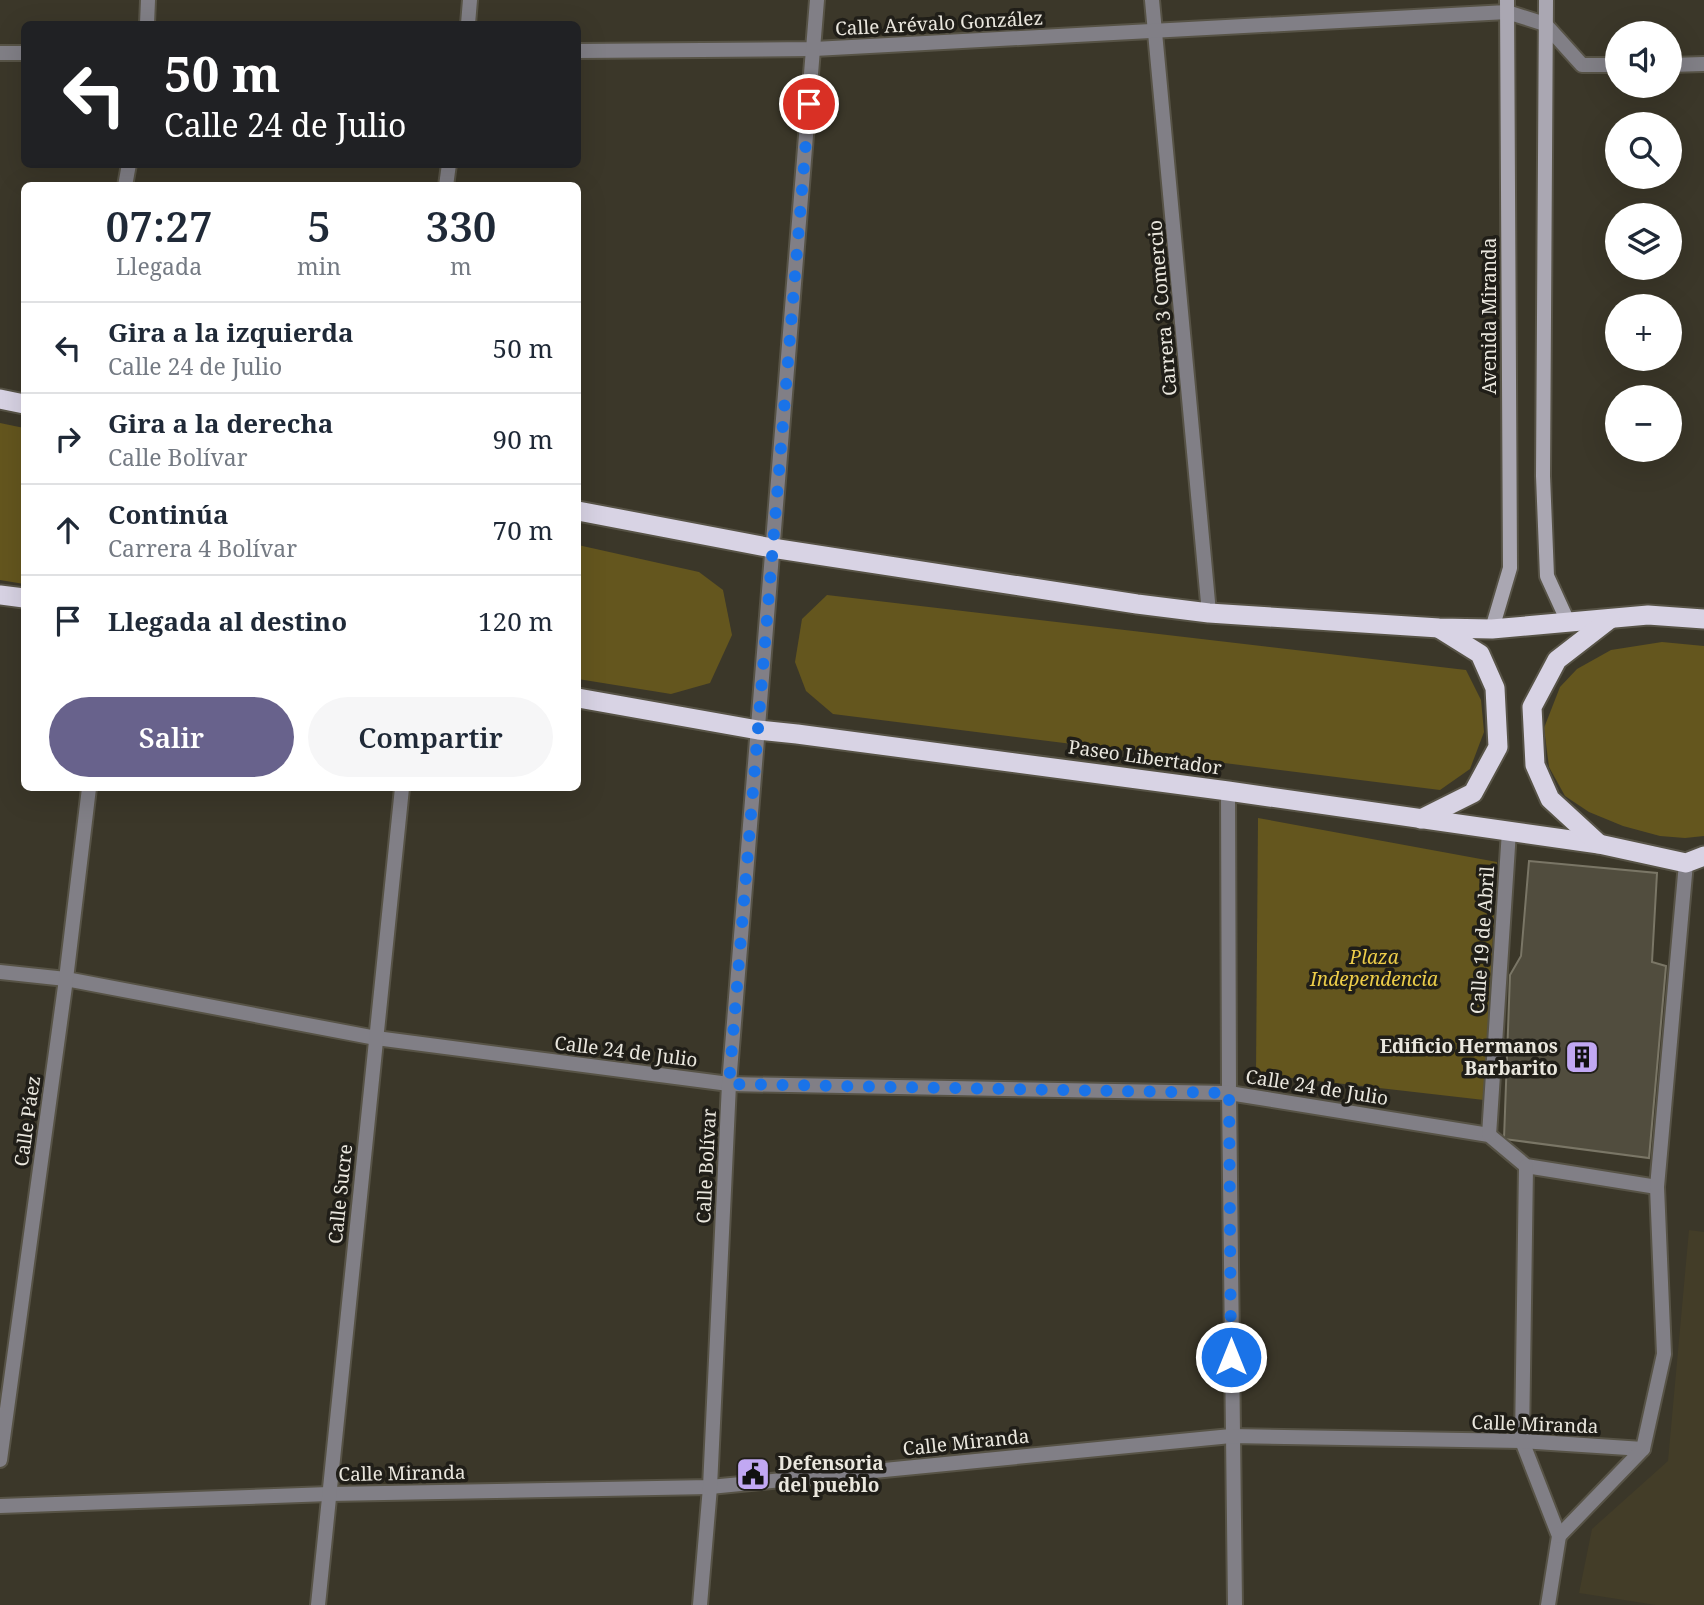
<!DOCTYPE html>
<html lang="es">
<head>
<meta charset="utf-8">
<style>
  :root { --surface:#fff; --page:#f6f6f7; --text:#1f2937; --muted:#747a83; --line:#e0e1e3; --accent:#68628c }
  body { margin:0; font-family:"Noto Serif",serif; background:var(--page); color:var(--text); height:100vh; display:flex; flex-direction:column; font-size:26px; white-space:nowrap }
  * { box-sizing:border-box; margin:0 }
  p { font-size:23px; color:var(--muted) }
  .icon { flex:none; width:38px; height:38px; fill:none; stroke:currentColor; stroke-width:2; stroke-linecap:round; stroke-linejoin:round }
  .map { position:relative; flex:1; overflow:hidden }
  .side { position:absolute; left:21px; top:182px; width:560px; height:609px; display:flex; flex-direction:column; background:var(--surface); border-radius:10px; box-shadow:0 7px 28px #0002 }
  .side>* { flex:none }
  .banner { position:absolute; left:21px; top:21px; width:560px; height:147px; border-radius:10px; box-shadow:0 7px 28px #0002; background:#202124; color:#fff; overflow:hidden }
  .fabs { position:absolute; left:1605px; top:21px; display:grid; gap:14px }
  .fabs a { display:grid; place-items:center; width:77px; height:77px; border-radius:50%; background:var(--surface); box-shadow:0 7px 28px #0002; font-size:35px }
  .pin { position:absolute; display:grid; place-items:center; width:60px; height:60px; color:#fff; margin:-30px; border:4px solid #fff; border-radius:50%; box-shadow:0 2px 7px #0007 }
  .me { position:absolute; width:77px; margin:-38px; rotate:0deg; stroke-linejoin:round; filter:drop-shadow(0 0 5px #0008) }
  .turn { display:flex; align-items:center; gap:24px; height:147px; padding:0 28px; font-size:32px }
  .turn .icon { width:91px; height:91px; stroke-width:2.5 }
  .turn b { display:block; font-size:49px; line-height:60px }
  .eta { display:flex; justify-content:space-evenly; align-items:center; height:119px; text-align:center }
  .eta b { font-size:42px; font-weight:600; line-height:49px }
  .cta { display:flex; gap:14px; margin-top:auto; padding:14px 28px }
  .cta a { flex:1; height:80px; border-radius:42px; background:var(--accent); color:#fff; font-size:28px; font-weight:600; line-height:80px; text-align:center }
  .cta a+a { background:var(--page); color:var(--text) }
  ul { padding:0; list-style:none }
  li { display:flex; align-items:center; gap:21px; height:91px; padding:0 28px; border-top:2px solid var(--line) }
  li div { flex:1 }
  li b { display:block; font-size:26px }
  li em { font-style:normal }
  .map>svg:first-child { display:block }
  .built { fill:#433d28 }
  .green { fill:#64561e }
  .building { fill:#514d3e; stroke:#7a7666; stroke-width:2 }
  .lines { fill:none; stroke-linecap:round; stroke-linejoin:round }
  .minor-casing { stroke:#575346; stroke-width:18 }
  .secondary-casing { stroke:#575346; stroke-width:18 }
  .trunk-casing { stroke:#575346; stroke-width:23 }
  .minor { stroke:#817f86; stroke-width:14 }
  .secondary { stroke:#aaa7b2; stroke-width:14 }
  .trunk { stroke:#d8d3e4; stroke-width:19 }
  .route { stroke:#1a73e8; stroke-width:12; stroke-dasharray:0 21.6 }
  .labels { text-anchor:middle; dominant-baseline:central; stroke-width:7; stroke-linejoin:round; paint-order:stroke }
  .street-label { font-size:19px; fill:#eae7de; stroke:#201e18 }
  .park-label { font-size:19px; font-style:italic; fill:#edcd49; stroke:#201e18 }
  .poi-label { font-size:19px; font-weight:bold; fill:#eae7de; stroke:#201e18; text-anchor:end }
</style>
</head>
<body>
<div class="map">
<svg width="1704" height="1605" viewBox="0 0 1704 1605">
  <rect width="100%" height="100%" fill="#3b3729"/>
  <path class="built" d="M1689 1230 1704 1232V1605H1656L1579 1593 1592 1529 1668 1461Z"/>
  <g class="green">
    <path d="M0 423 24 428V584L0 580Z"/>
    <path d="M578 545 699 572 723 590 732 635 710 683 671 694 578 679Z"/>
    <path d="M827 595 1466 670 1481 700 1484 732 1470 769 1440 790 833 714 806 691 795 662 802 619Z"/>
    <path d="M1662 642 1704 646V836L1685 838 1660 836 1623 826 1589 812 1565 796 1549 767 1544 728 1560 687 1577 669 1611 650Z"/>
    <path d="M1258 818 1497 862 1484 1100 1256 1074Z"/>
  </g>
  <path class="building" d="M1529 861 1657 873 1652 962 1666 966 1649 1158 1504 1139 1510 975 1521 956Z"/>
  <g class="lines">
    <g class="minor-casing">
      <g id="minor">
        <path d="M1152 0 1209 613"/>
        <path d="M147 24 148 0"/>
        <path d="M468 24 470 0"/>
        <path d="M578 51 814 49 1507 12 1545 24 1582 65H1617"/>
        <path d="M0 53H24"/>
        <path d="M1670 65 1704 64"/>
        <path d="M125 186 129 164"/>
        <path d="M446 186 449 164"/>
        <path d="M1228 791 1229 1093 1235 1605"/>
        <path d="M0 972 66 979 376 1038 729 1084 1229 1093 1489 1135 1526 1166 1657 1187"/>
        <path d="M1489 1135 1509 831"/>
        <path d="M1526 1166 1522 1441 1559 1536 1548 1605"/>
        <path d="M0 1460 66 979 89 788"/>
        <path d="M0 1506 329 1494 710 1487 1231 1436 1522 1441 1643 1449"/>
        <path d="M1559 1536 1643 1449 1664 1354 1657 1187 1686 863"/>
        <path d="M318 1605 402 788"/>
        <path d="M700 1605 710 1487 729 1084 817 0"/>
      </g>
    </g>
    <g class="secondary-casing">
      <g id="secondary">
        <path d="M1546 0 1543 476 1547 576 1568 622"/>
        <path d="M1492 629 1510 568 1507 0"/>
      </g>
    </g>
    <g class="trunk-casing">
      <g id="trunk">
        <path d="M0 399 24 404"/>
        <path d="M578 511 772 548 1137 604 1209 613 1439 628 1492 629 1648 615 1704 619"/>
        <path d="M0 595 24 598"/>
        <path d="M578 698 758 730 797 734 1228 791 1599 844 1686 863 1704 856"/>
        <path d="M1421 819 1473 793 1498 747 1495 688 1480 654 1440 629"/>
        <path d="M1599 844 1550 799 1535 765 1532 707 1557 660 1610 619"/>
      </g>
    </g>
    <use href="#minor" class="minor"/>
    <use href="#secondary" class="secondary"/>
    <use href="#trunk" class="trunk"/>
  </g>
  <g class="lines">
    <path class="route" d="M809 104 729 1084 1229 1093 1231 1357"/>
  </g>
  <defs>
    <g id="building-square" transform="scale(1.75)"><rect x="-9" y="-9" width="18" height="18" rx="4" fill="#c1a8f3" stroke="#201e18"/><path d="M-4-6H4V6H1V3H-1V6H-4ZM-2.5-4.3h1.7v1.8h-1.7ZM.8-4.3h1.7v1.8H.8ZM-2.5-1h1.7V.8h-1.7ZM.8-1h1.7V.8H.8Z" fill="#111"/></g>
    <g id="civic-square" transform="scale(1.75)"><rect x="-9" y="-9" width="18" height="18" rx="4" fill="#c1a8f3" stroke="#201e18"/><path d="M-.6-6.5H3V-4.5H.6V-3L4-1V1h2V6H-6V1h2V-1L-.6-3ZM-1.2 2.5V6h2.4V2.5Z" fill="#111"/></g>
  </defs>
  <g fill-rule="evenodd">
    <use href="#building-square" x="1582" y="1057"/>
    <use href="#civic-square" x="753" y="1474"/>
  </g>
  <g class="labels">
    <g class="street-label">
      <text transform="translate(939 23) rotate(-3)">Calle Arévalo González</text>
      <text transform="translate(1162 308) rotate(-95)">Carrera 3 Comercio</text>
      <text transform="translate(1489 316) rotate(-90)">Avenida Miranda</text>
      <text transform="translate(1145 757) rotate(8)">Paseo Libertador</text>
      <text transform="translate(1482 940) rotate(-86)">Calle 19 de Abril</text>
      <text transform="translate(626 1051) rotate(7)">Calle 24 de Julio</text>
      <text transform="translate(1317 1087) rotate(9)">Calle 24 de Julio</text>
      <text transform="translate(27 1121) rotate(-82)">Calle Páez</text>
      <text transform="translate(706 1166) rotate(-87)">Calle Bolívar</text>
      <text transform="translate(340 1194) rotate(-84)">Calle Sucre</text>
      <text transform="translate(1535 1424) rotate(2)">Calle Miranda</text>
      <text transform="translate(966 1442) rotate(-6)">Calle Miranda</text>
      <text transform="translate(402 1473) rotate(-1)">Calle Miranda</text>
    </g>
    <g class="park-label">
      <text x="1374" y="957">Plaza<tspan x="1374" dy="22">Independencia</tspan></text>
    </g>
    <g class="poi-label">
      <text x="1558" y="1046">Edificio Hermanos<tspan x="1558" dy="22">Barbarito</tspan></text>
      <text x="778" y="1463" text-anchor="start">Defensoria<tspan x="778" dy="22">del pueblo</tspan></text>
    </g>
  </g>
</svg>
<div class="fabs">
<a><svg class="icon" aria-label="sound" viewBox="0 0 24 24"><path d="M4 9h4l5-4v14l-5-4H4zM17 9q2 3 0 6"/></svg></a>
<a><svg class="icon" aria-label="search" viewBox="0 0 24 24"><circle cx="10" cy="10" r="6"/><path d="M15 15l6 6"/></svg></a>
<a><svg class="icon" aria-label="layers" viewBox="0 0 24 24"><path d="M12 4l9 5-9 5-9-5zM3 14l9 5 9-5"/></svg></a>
<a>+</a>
<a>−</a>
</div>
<div class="pin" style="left:809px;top:104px;background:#d93025"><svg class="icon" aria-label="arrive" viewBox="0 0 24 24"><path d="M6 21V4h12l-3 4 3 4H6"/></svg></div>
<svg class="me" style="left:1231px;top:1357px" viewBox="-20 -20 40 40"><circle r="17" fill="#1a73e8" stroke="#fff" stroke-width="3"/><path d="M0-11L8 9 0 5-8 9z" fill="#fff"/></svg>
<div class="banner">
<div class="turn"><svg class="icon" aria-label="left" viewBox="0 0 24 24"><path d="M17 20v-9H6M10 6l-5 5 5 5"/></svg><div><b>50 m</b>Calle 24 de Julio</div></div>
</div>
<section class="side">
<div class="eta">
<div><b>07:27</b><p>Llegada</p></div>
<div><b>5</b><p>min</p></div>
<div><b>330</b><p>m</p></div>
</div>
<ul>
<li><svg class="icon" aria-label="left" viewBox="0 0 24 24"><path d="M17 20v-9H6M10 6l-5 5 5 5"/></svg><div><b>Gira a la izquierda</b><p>Calle 24 de Julio</p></div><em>50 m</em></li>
<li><svg class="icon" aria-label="right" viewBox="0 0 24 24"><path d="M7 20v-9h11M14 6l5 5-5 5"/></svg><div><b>Gira a la derecha</b><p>Calle Bolívar</p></div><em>90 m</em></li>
<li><svg class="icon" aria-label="ahead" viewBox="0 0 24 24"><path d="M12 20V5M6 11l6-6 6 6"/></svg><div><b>Continúa</b><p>Carrera 4 Bolívar</p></div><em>70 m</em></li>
<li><svg class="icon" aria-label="arrive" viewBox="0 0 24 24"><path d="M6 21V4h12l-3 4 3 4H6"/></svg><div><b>Llegada al destino</b></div><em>120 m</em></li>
</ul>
<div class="cta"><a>Salir</a><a>Compartir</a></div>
</section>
</div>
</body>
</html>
